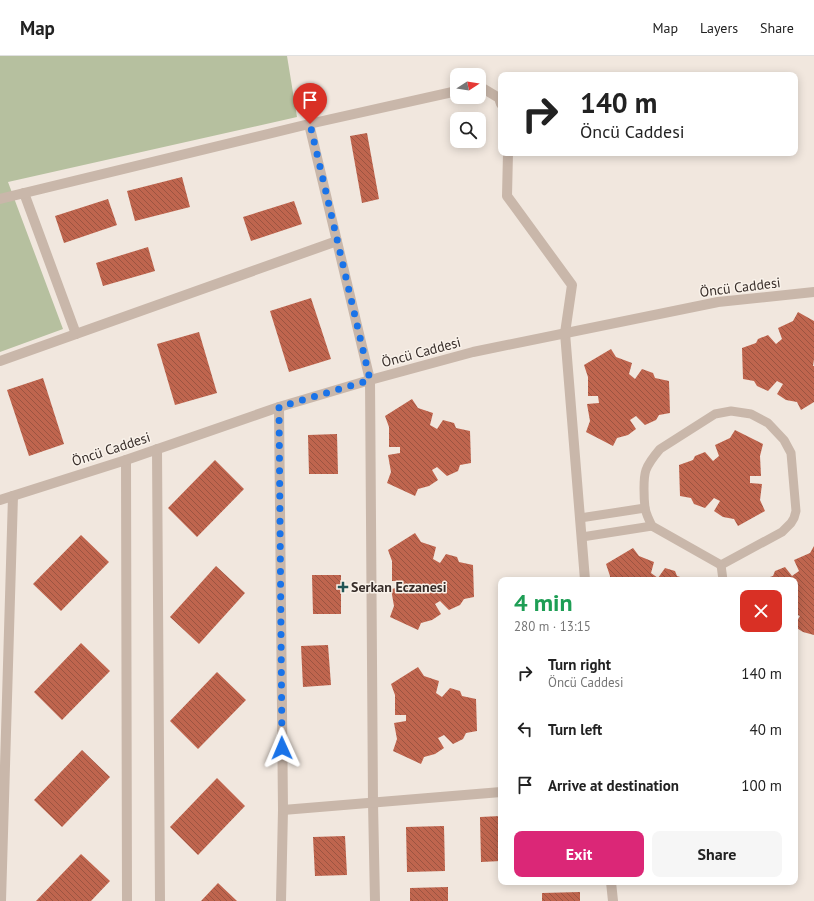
<!DOCTYPE html>
<html lang="en">
<head>
<meta charset="utf-8">
<style>
  :root { --surface:#fff; --page:#f6f6f6; --text:#222; --muted:#767676; --line:#e0e0e0; --accent:#db2777 }
  body { margin:0; font-family:"PT Sans",sans-serif; background:var(--page); color:var(--text); height:100vh; display:flex; flex-direction:column; font-size:15px; white-space:nowrap }
  * { box-sizing:border-box; margin:0 }
  p { font-size:13px; color:var(--muted) }
  .icon { flex:none; width:22px; height:22px; fill:none; stroke:currentColor; stroke-width:2; stroke-linecap:round; stroke-linejoin:round }
  .map { position:relative; flex:1; overflow:hidden }
  .drawer { position:absolute; left:498px; top:521px; width:300px; height:308px; display:flex; flex-direction:column; background:var(--surface); border-radius:8px; box-shadow:0 2px 10px #0003 }
  .drawer>* { flex:none }
  .top-card { position:absolute; left:498px; top:16px; width:300px; height:84px; border-radius:8px; box-shadow:0 2px 10px #0003; background:#fff; color:var(--text); overflow:hidden }
  .needle { width:26px; rotate:78deg }
  .fabs { position:absolute; left:450px; top:12px; display:grid; gap:8px }
  .fabs a { display:grid; place-items:center; width:36px; height:36px; border-radius:8px; background:var(--surface); box-shadow:0 2px 10px #0003; font-size:20px }
  .pin { position:absolute; display:grid; place-items:center; width:34px; height:34px; color:#fff; margin:-41px -17px; border-radius:50% 50% 50% 0; rotate:-45deg; box-shadow:0 0 4px #0007 }
  .pin .icon { rotate:45deg }
  .me { position:absolute; width:44px; margin:-22px; rotate:359deg; stroke-linejoin:round; filter:drop-shadow(0 0 3px #0008) }
  .turn { display:flex; align-items:center; gap:14px; height:84px; padding:0 16px; font-size:18px }
  .turn .icon { width:52px; height:52px; stroke-width:2.5 }
  .turn b { display:block; font-size:28px; line-height:34px }
  .round { display:grid; place-items:center; flex:none; width:42px; height:42px; border-radius:8px; background:var(--page) }
  .headline { display:flex; align-items:center; justify-content:space-between; height:68px; padding:0 16px }
  h1 { font-size:24px; font-weight:600; line-height:30px; color:#1e9e55 }
  .cta { display:flex; gap:8px; margin-top:auto; padding:8px 16px }
  .cta a { flex:1; height:46px; border-radius:8px; background:var(--accent); color:#fff; font-size:16px; font-weight:600; line-height:46px; text-align:center }
  .cta a+a { background:var(--page); color:var(--text) }
  ul { padding:0; list-style:none }
  li { display:flex; align-items:center; gap:12px; height:56px; padding:0 16px }
  li div { flex:1 }
  li b { display:block; font-size:15px }
  li em { font-style:normal }
  header { display:flex; align-items:center; gap:24px; box-sizing:border-box; height:56px; padding:0 20px; background:var(--surface); border-bottom:1px solid var(--line) }
  header strong { font-size:19px }
  nav { display:flex; gap:22px; margin-inline-start:auto; font-size:14px }
  .map>svg:first-child { display:block }
  .grass { fill:#b6c09f }
  .building { fill:url(#building-back-hatch) }
  .lines { fill:none; stroke-linecap:round; stroke-linejoin:round }
  .service { stroke:#c9b7aa; stroke-width:9 }
  .minor { stroke:#c9b7aa; stroke-width:10 }
  .tertiary { stroke:#c9b7aa; stroke-width:10 }
  .route { stroke:#1a73e8; stroke-width:7; stroke-dasharray:0 12.6 }
  .poi-dot { fill:#215556; stroke:#f9f2ea; stroke-width:1.5 }
  .labels { text-anchor:middle; dominant-baseline:central; stroke-width:3; stroke-linejoin:round; paint-order:stroke }
  .street-label { font-size:14px; fill:#372d29; stroke:#f9f2ea }
  .poi-label { font-size:14px; font-weight:bold; fill:#372d29; stroke:#f9f2ea; text-anchor:start }
</style>
</head>
<body>
<header>
<strong>Map</strong>
<nav><a>Map</a><a>Layers</a><a>Share</a></nav>
</header>
<div class="map">
<svg width="814" height="845" viewBox="0 0 814 845">
  <defs>
    <pattern id="building-back-hatch" width="6" height="6" patternUnits="userSpaceOnUse"><rect width="6" height="6" fill="#bf654e"/><path d="M-1 5l2 2M0 0l6 6M5-1l2 2" fill="none" stroke="#9c5441"/></pattern>
  </defs>
  <rect width="100%" height="100%" fill="#f1e7de"/>
  <path class="grass" d="M0 0H287L297 61 8 126 63 273 0 296Z"/>
  <g class="building">
    <path d="M367 77 379 143 362 147 350 80Z"/>
    <path d="M182 121 190 151 135 165 127 135Z"/>
    <path d="M108 143 117 169 64 187 55 160Z"/>
    <path d="M294 145 302 168 251 185 243 161Z"/>
    <path d="M148 191 155 215 103 230 96 207Z"/>
    <path d="M311 242 331 303 289 316 270 255Z"/>
    <path d="M798 256 814 265V303L813 310H814V346L801 354 797 346 786 344 777 338 783 328 777 325 768 335 757 330 754 325 743 323 742 292 756 287 758 283 768 279 776 288 782 283 778 272 793 265Z"/>
    <path d="M199 276 217 337 175 349 157 288Z"/>
    <path d="M611 293 616 301 632 307 629 318 635 323 642 313 653 317 655 322 669 325 670 357 659 359 656 364 645 369 636 360 630 364 636 373 628 379 617 382 613 390 586 376 590 365 587 348 599 347 598 340H588V321L584 309Z"/>
    <path d="M43 322 64 388 29 400 7 334Z"/>
    <path d="M412 343 418 352 433 357 430 369 437 373 443 364 454 367 456 372 470 375 471 407 460 409 458 415 447 420 437 411 432 414 438 424 429 430 418 433 415 440 387 427 391 416 388 399 400 397V391H389V371L385 360Z"/>
    <path d="M735 374 763 388 760 400 761 420H750V427L762 428 760 444 765 455 738 470 734 463 723 461 714 455 720 445 714 442 705 452 694 448 691 442 680 440 679 409 693 404 695 400 705 396 713 405 719 400 715 389 730 382Z"/>
    <path d="M337 378 338 418H309L308 379Z"/>
    <path d="M215 404 244 433 197 481 168 452Z"/>
    <path d="M415 477 421 486 436 491 433 503 440 507 446 498 457 501 459 506 473 509 474 541 464 543 460 549 449 554 440 545 435 548 441 558 432 564 421 567 418 574 390 561 394 550 391 533 403 531V525H392V505L388 494Z"/>
    <path d="M81 479 109 506 61 555 33 528Z"/>
    <path d="M814 490V579L803 576 795 571V568L800 560 795 558V524H760L773 520 775 515 785 511 792 520 799 515 794 504 810 497Z"/>
    <path d="M633 492 639 500 654 506 651 517 658 522 665 512 675 515 677 520 690 524H610V520L606 508Z"/>
    <path d="M216 510 245 537 199 588 170 561Z"/>
    <path d="M312 519H341V558H313Z"/>
    <path d="M81 587 110 615 62 664 34 636Z"/>
    <path d="M328 589 331 629 303 631 301 590Z"/>
    <path d="M418 611 424 620 439 625 436 637 442 641 450 632 460 635 462 640 476 643 477 675 466 677 463 683 453 688 444 679 438 682 444 692 435 698 424 701 421 708 393 695 397 683 394 667 406 665V659H395V639L391 628Z"/>
    <path d="M217 616 246 644 198 693 170 665Z"/>
    <path d="M82 694 110 721 62 771 34 744Z"/>
    <path d="M217 722 245 750 198 799 170 771Z"/>
    <path d="M501 760V805L481 806 480 761Z"/>
    <path d="M444 770 445 815 407 816 406 771Z"/>
    <path d="M345 780 347 819 315 820 313 781Z"/>
    <path d="M81 798 110 825 91 845H36Z"/>
    <path d="M218 827 237 845H201Z"/>
    <path d="M448 831V845H410V832Z"/>
    <path d="M580 836V845H542V837Z"/>
  </g>
  <g class="lines">
    <g class="service">
      <path d="M731 355 751 358 768 367 784 384 791 397 796 455 794 462 791 467 782 476 721 509 652 470C649 464 646 458 645 452 644 443 643 422 646 414 649 406 654 400 660 393L715 358Z"/>
      <path d="M580 462 645 452"/>
      <path d="M582 481 652 470"/>
      <path d="M721 509 723 524"/>
    </g>
    <g class="minor">
      <path d="M479 30 499 42 501 48"/>
      <path d="M309 68 370 324 373 747 375 845"/>
      <path d="M508 97 507 140 572 229 565 277 585 524"/>
      <path d="M24 137 76 278"/>
      <path d="M0 143 309 68 457 35"/>
      <path d="M0 305 337 185"/>
      <path d="M279 351 283 754 281 845"/>
      <path d="M157 393 160 845"/>
      <path d="M126 404 127 845"/>
      <path d="M283 754 501 736"/>
      <path d="M611 826 613 845"/>
      <path d="M1 845 13 440"/>
    </g>
    <path class="tertiary" d="M0 444 126 404 279 351 370 324 473 296 718 246 814 236"/>
  </g>
  <g class="lines">
    <path class="route" d="M282 692 279 351 370 324 310 68"/>
  </g>
  <path class="poi-dot" d="M341 525h4v4h4v4h-4v4h-4v-4h-4v-4h4z"/>
  <g class="labels">
    <g class="street-label">
      <text transform="translate(740 231) rotate(-7)">Öncü Caddesi</text>
      <text transform="translate(421 296) rotate(-15)">Öncü Caddesi</text>
      <text transform="translate(111 393) rotate(-18)">Öncü Caddesi</text>
    </g>
    <g class="poi-label">
      <text x="351" y="531">Serkan Eczanesi</text>
    </g>
  </g>
</svg>
<div class="fabs">
<a><svg class="needle" viewBox="-14 -14 28 28"><path d="M0-13l5 13h-10z" fill="#e53935"/><path d="M0 13l5-13h-10z" fill="#767676"/></svg></a>
<a><svg class="icon" aria-label="search" viewBox="0 0 24 24"><circle cx="10" cy="10" r="6"/><path d="M15 15l6 6"/></svg></a>
</div>
<div class="pin" style="left:310px;top:68px;background:#d93025"><svg class="icon" aria-label="arrive" viewBox="0 0 24 24"><path d="M6 21V4h12l-3 4 3 4H6"/></svg></div>
<svg class="me" style="left:282px;top:692px" viewBox="-20 -20 40 40"><path d="M0-17L14 15 0 8-14 15z" fill="#1a73e8" stroke="#fff" stroke-width="4"/></svg>
<div class="top-card">
<div class="turn"><svg class="icon" aria-label="right" viewBox="0 0 24 24"><path d="M7 20v-9h11M14 6l5 5-5 5"/></svg><div><b>140 m</b>Öncü Caddesi</div></div>
</div>
<section class="drawer">
<div class="headline"><div><h1>4 min</h1><p>280 m · 13:15</p></div><a class="round" style="background:#d93025;color:#fff"><svg class="icon" aria-label="close" viewBox="0 0 24 24"><path d="M6 6l12 12M18 6L6 18"/></svg></a></div>
<ul>
<li><svg class="icon" aria-label="right" viewBox="0 0 24 24"><path d="M7 20v-9h11M14 6l5 5-5 5"/></svg><div><b>Turn right</b><p>Öncü Caddesi</p></div><em>140 m</em></li>
<li><svg class="icon" aria-label="left" viewBox="0 0 24 24"><path d="M17 20v-9H6M10 6l-5 5 5 5"/></svg><div><b>Turn left</b></div><em>40 m</em></li>
<li><svg class="icon" aria-label="arrive" viewBox="0 0 24 24"><path d="M6 21V4h12l-3 4 3 4H6"/></svg><div><b>Arrive at destination</b></div><em>100 m</em></li>
</ul>
<div class="cta"><a>Exit</a><a>Share</a></div>
</section>
</div>
</body>
</html>
